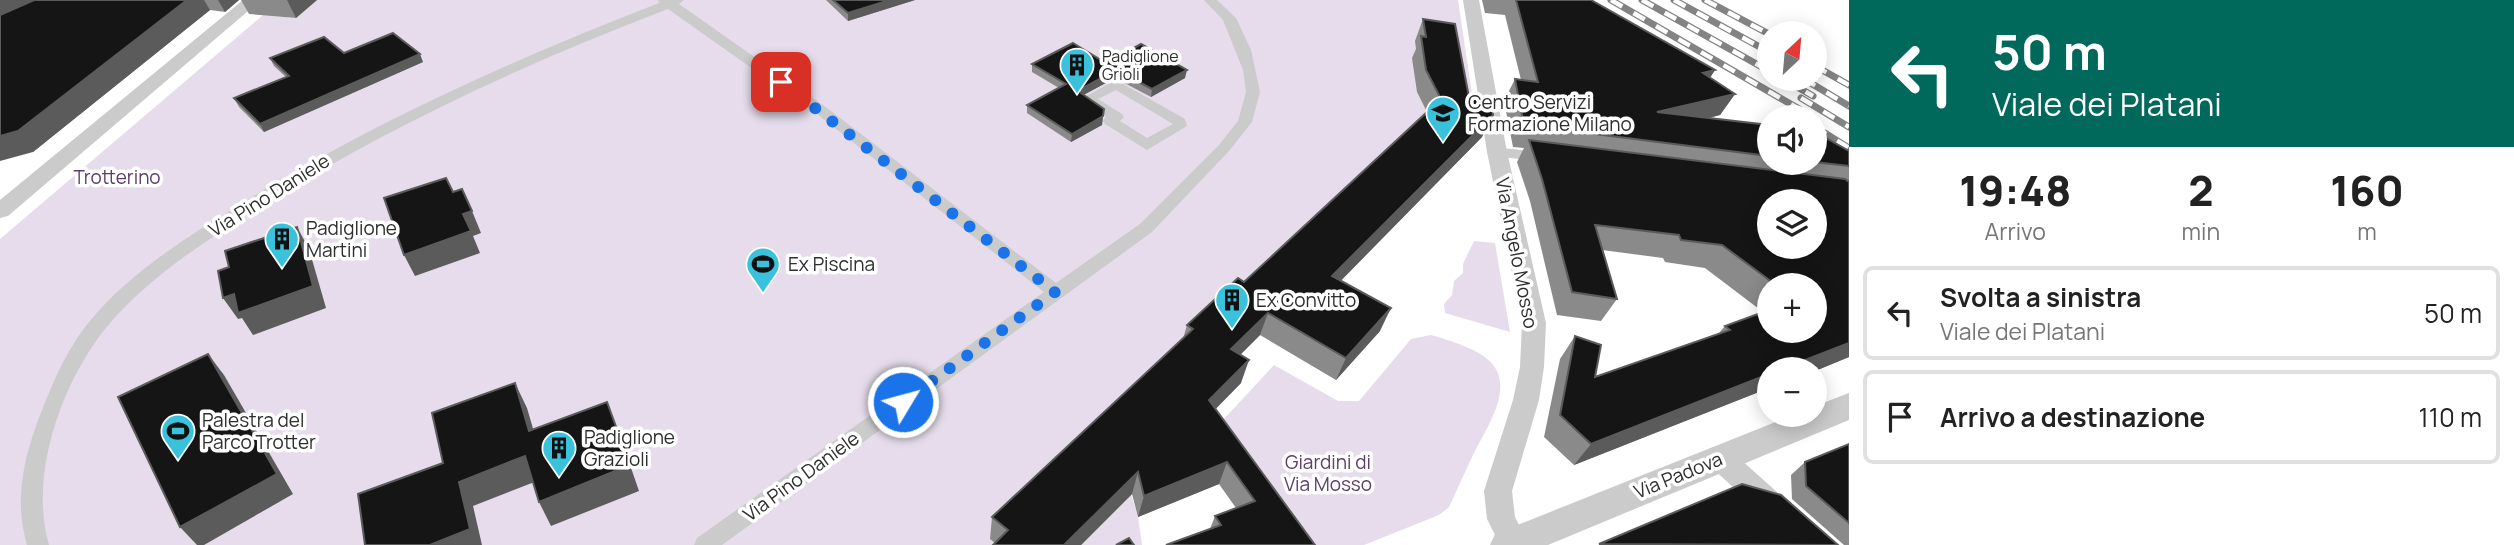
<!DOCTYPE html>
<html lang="it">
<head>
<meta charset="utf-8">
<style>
  :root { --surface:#fff; --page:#f6f6f6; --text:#222; --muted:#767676; --line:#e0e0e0 }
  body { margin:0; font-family:Manrope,sans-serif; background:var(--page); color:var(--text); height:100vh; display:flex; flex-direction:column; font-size:26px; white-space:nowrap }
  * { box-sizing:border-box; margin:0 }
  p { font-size:23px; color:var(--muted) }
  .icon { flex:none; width:38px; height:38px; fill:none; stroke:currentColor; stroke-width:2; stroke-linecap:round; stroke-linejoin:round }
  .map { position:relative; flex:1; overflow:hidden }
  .side { display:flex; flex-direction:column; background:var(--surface); width:665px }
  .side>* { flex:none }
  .hud { background:#00695c; color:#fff; overflow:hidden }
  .needle { width:46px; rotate:26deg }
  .tools { position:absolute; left:1757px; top:21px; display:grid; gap:14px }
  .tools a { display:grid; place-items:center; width:70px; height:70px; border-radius:50%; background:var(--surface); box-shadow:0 4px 18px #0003; font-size:35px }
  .pin { position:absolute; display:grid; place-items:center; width:60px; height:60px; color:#fff; margin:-30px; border-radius:14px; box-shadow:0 4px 10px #0006 }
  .me { position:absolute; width:77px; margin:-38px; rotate:53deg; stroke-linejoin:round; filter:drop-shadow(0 0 5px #0008) }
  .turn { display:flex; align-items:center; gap:24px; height:147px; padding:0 28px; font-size:32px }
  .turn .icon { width:91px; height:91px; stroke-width:2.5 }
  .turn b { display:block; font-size:49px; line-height:60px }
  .eta { display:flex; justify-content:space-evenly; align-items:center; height:119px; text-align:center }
  .eta b { font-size:42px; font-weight:800; line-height:49px }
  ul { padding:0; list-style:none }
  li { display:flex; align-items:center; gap:21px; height:94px; margin:0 14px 10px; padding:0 14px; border:4px solid var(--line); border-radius:10px }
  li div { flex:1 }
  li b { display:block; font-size:26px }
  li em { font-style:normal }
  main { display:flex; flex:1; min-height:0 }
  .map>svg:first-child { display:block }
  .green { fill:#e6dceb }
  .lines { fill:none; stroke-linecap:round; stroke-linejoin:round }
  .service { stroke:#cbcbcb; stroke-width:9 }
  .pedestrian { fill:#cbcbcb; fill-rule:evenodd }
  .minor { fill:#cbcbcb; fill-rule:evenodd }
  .tertiary { fill:#cbcbcb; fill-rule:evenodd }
  .rail-casing { stroke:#838383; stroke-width:7 }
  .rail { stroke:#fff; stroke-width:4.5; stroke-dasharray:13; stroke-linecap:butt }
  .wall { fill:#8a8a8a; fill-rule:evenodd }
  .shaded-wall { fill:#5b5b5b }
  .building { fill:#151515; stroke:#5b5b5b; stroke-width:2; fill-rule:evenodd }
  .route { stroke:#1a73e8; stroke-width:12; stroke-dasharray:0 21.6 }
  .labels { text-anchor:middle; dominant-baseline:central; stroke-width:7; stroke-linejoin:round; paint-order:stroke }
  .far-poi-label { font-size:16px; fill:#2e2e2e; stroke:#fff; text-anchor:start }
  .poi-label { font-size:19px; fill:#2e2e2e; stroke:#fff; text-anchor:start }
  .park-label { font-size:19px; fill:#5d3e67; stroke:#fff }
  .street-label { font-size:19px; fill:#2e2e2e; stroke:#fff }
</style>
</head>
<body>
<main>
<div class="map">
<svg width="1849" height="545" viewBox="0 0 1849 545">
  <rect width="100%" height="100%" fill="#fff"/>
  <g class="green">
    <path d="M317 0H1458L1479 141 1270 325 1224 371 1241 383 1131 494 1138 517 1142 545H0V239L263 15 296 18Z"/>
    <path d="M1474 241 1495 243 1510 332 1445 313 1444 304 1452 295 1454 281 1463 273V264Z"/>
    <path d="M1431 335C1494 353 1520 369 1484 434 1471 457 1461 482 1449 507L1439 515 1364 545H1289L1210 434 1274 365 1338 401H1359L1411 339Z"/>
  </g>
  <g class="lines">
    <path class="service" d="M1497 152 1534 156"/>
    <g class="pedestrian">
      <path d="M658 0H684L679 4 827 108 1056 283 1140 224 1219 145 1238 121 1246 92 1243 70 1223 20 1204 0H1217L1236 18 1251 50 1260 92 1252 122 1229 151 1152 232 722 545H694L697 538 1044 292 817 114 668 9C524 64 385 128 255 210 207 240 159 271 120 312 67 366 27 470 49 545H27C15 503 22 466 36 426 50 389 64 353 89 322 129 273 186 238 239 205 372 123 514 59 659 3Z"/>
      <path d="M1116 80 1185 119 1187 126 1147 150 1105 124 1103 121 1106 117 1081 99ZM1116 90 1173 124 1147 138 1120 121 1124 117 1122 114 1098 99Z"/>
    </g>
    <g class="minor">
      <path d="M243 0H261L8 216 0 218V200Z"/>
      <path d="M1463 0H1479L1507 152 1546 323 1544 367 1539 400 1512 491 1515 517 1529 545H1500L1487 519 1484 491 1513 400 1520 367 1522 323 1487 152Z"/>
      <path d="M1720 447 1730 450 1826 536 1830 545H1796L1710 466 1707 458 1710 450Z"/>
    </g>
    <path class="tertiary" d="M1849 393V420L1548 545H1490L1495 534 1793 415H1815V406Z"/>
    <g class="rail-casing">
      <g id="rail">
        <path d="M1611 0 1813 117"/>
        <path d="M1642 0 1769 71"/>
        <path d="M1674 0 1769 52"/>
        <path d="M1705 0 1769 34"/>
        <path d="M1815 66 1849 85"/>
        <path d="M1783 79 1813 96"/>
        <path d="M1804 79 1849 106"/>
        <path d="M1801 98 1849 127"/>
        <path d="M1815 127 1849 148"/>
      </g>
    </g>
    <use href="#rail" class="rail"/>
  </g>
  <g class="wall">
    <path d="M0 0H239L225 12 210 10 33 152Z"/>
    <path d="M241 0H317L296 18 249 14Z"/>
    <path d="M826 0H915L848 21Z"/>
    <path d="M1482 0H1591L1715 70 1710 78 1735 94 1720 115 1709 118 1769 125V163H1815V132L1849 151V357L1815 371V369H1769V388L1574 465 1544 437 1560 359 1575 336 1595 377 1719 333 1725 326 1763 312 1705 268 1665 262 1663 258 1602 250 1617 299 1601 321 1557 315 1530 201 1517 162 1524 148 1513 147 1504 101 1515 79 1521 80 1505 15 1485 13ZM1769 285H1815L1769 331Z"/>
    <path d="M1423 19 1469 97 1493 115 1482 137 1340 281 1380 331 1336 380 1260 335 1240 355 1241 383 1215 409 1315 545 1210 529 1215 516 1236 508 1219 484 1138 517 1132 494 1081 545H993L995 543 990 539 992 517 1183 339 1187 325 1244 282 1427 112 1417 92 1412 58 1416 49 1415 41Z"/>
    <path d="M344 53 423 62 264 132 239 107 234 98 286 77 274 66 270 58Z"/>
    <path d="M1106 63 1185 78 1151 97 1115 78 1083 95 1103 116 1102 125 1071 142 1027 113V105L1059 88 1032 72V64Z"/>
    <path d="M1849 444V545H1844L1792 499 1791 475 1805 462Z"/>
  </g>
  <g class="shaded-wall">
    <path d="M0 0H51L0 23Z"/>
    <path d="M187 0H204L210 10 33 152 0 161V136Z"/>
    <path d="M218 0H239L225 12Z"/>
    <path d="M287 0H317L296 18Z"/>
    <path d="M890 0H915L848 21V13Z"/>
    <path d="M420 54 423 62 264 132 260 124Z"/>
    <path d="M1116 70 1115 78 1080 97 1081 89Z"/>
    <path d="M1187 70 1185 78 1151 97 1152 89Z"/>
    <path d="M1715 70 1701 91 1703 73Z"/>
    <path d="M1735 94 1720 115 1644 134 1657 112Z"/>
    <path d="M1493 115 1482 137 1323 299 1332 276Z"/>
    <path d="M1103 116 1102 125 1071 142 1072 134Z"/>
    <path d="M472 211 481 233 473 236 480 253 415 276 404 255 463 214Z"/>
    <path d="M297 227 309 249 326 308 253 335 242 318 238 319 223 298Z"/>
    <path d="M1391 308 1380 331 1336 380 1346 358Z"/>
    <path d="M1268 313 1260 335 1224 371 1231 349Z"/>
    <path d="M1849 343V357L1815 371V369H1782Z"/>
    <path d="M208 354 224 375 293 494 204 545H197L180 527Z"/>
    <path d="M1249 360 1241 383 1202 423 1209 400Z"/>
    <path d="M1769 374V388L1574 465 1591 444Z"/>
    <path d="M515 383 527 408 541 456 529 431Z"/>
    <path d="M525 456 537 481 473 506 482 545H430L459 482Z"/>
    <path d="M1227 462 1219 484 1138 517 1144 496Z"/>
    <path d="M630 465 639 491 551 526 539 502Z"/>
    <path d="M1138 472 1132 494 1081 545H1064Z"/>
  </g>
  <g class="building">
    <path d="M34 0H187L18 131 0 136V15Z"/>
    <path d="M833 0H890L848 13Z"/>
    <path d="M1516 0H1591L1715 70 1703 73 1735 94 1657 112 1769 125V156L1524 125 1515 79 1538 82Z"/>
    <path d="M1423 19 1455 24 1469 97 1490 99 1493 115 1332 276 1391 308 1346 358 1268 313 1231 349 1249 360 1209 400 1315 545H1166L1221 525 1215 516 1255 501 1227 462 1144 496 1138 472 1064 545H993L1008 530 992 517 1193 329 1187 325 1238 278 1244 282 1441 99 1426 70 1421 36 1426 37Z"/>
    <path d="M393 33 420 54 260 124 234 98 289 76 270 58 324 37 344 53Z"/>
    <path d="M1073 43 1106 63 1141 44 1187 70 1152 89 1116 70 1081 89V93L1104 109 1103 116 1072 134 1027 105 1066 84 1032 64Z"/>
    <path d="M1815 132 1849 151V166L1815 162Z"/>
    <path d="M1529 140 1845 179 1849 182V343L1782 369H1769V374L1591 444 1560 415 1575 336 1601 345 1595 377 1730 330 1725 326 1769 310V331H1815V285H1776L1722 245 1681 240 1679 235 1595 225 1617 299 1572 292 1542 179ZM1769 201H1815V247H1769Z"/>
    <path d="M446 178 453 192 462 189 472 211 463 214 471 231 404 255 384 198Z"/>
    <path d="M297 227 313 286 238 313 234 294 223 298 218 271 229 267 225 251Z"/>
    <path d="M208 354 277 474 180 527 118 397Z"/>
    <path d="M515 383 529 431 607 402 630 465 539 502 525 456 459 482 470 529 430 545H365L358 494 443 463 432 413Z"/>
    <path d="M1849 444V523L1806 486 1805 462Z"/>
    <path d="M1742 484 1781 495 1838 545 1599 544Z"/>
    <path d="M1129 538 1134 545H1116Z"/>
  </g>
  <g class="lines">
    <path class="route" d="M781 82 1055 292 903 402"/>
  </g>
  <defs>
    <g id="building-pin" transform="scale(1.75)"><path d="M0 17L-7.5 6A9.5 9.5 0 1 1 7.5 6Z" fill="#3ac1db" stroke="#fff"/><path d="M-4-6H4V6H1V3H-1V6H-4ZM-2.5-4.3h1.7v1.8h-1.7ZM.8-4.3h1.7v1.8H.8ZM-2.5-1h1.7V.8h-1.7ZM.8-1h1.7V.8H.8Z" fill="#111"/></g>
    <g id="school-pin" transform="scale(1.75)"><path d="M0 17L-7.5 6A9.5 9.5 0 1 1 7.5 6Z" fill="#3ac1db" stroke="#fff"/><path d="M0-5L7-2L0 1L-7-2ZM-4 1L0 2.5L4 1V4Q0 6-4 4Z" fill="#111"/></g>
    <g id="stadium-pin" transform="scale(1.75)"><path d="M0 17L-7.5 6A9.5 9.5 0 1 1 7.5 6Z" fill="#3ac1db" stroke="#fff"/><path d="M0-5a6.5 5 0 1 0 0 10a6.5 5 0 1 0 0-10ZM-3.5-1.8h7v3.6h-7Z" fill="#111"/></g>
  </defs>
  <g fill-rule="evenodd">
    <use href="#building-pin" x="1077" y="65"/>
    <use href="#school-pin" x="1443" y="113"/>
    <use href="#building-pin" x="282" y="239"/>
    <use href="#stadium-pin" x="763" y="264"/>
    <use href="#building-pin" x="1232" y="300"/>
    <use href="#stadium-pin" x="178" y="431"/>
    <use href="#building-pin" x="559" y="448"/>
  </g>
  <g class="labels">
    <g class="far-poi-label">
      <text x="1102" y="56">Padiglione<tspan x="1102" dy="18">Grioli</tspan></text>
    </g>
    <g class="poi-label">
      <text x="1468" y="102">Centro Servizi<tspan x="1468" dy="22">Formazione Milano</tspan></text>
      <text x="306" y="228">Padiglione<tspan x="306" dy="22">Martini</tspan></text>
      <text x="788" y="264">Ex Piscina</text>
      <text x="1256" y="300">Ex Convitto</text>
      <text x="202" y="420">Palestra del<tspan x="202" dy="22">Parco Trotter</tspan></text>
      <text x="584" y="437">Padiglione<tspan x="584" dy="22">Grazioli</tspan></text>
    </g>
    <g class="park-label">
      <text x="117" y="177">Trotterino</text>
      <text x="1328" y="462">Giardini di<tspan x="1328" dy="22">Via Mosso</tspan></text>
    </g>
    <g class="street-label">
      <text transform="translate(269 195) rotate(-32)">Via Pino Daniele</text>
      <text transform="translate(1517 253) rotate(79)">Via Angelo Mosso</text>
      <text transform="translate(1678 475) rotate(-22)">Via Padova</text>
      <text transform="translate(801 476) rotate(-36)">Via Pino Daniele</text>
    </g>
  </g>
</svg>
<div class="tools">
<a><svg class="needle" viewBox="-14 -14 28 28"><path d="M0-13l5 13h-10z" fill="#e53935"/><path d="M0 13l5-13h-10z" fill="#767676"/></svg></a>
<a><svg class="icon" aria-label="sound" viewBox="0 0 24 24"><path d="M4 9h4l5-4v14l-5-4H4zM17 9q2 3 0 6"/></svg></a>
<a><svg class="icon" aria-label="layers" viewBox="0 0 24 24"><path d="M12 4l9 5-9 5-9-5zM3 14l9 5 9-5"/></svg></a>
<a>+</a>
<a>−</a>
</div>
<div class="pin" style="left:781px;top:82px;background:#d93025"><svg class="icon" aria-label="arrive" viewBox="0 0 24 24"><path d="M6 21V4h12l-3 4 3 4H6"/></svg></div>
<svg class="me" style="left:903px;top:402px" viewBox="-20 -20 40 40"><circle r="17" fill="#1a73e8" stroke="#fff" stroke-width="3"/><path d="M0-11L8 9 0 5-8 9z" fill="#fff"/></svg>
</div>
<section class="side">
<div class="hud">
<div class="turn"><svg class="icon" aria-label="left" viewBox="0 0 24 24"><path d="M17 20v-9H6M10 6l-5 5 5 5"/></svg><div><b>50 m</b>Viale dei Platani</div></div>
</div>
<div class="eta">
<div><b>19:48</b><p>Arrivo</p></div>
<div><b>2</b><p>min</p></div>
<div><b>160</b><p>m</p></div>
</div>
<ul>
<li><svg class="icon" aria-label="left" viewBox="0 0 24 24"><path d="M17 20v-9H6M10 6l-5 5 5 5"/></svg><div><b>Svolta a sinistra</b><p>Viale dei Platani</p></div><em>50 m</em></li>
<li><svg class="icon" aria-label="arrive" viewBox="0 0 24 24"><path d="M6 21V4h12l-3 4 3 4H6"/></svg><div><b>Arrivo a destinazione</b></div><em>110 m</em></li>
</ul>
</section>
</main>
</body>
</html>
